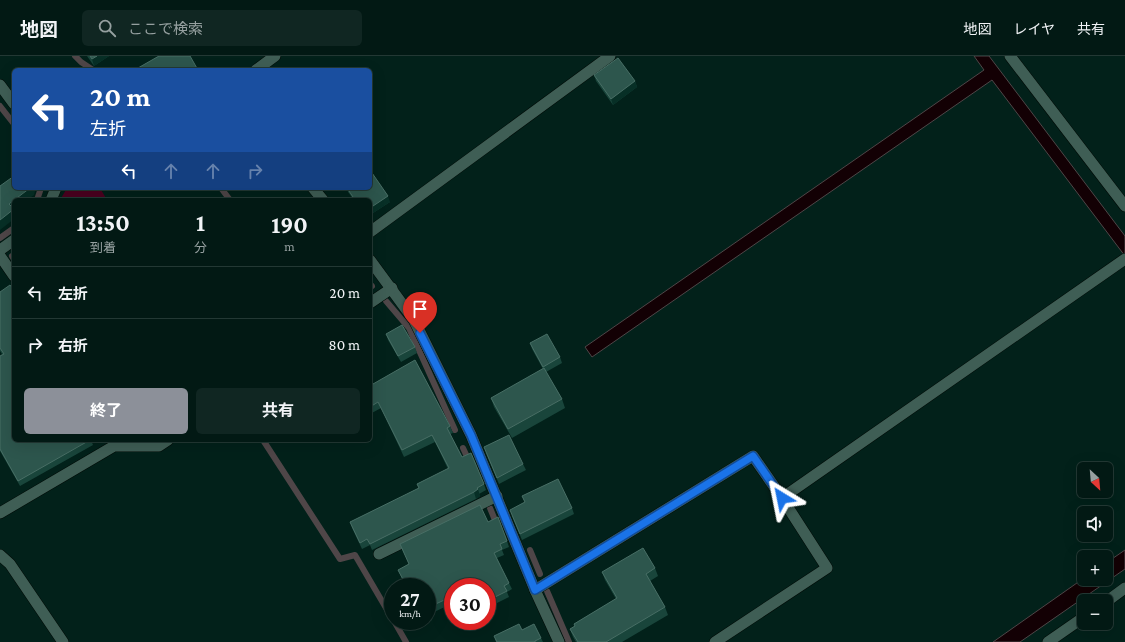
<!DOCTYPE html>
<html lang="ja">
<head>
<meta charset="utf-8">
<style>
  :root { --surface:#021914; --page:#102622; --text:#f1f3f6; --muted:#96a0a0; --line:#233834; --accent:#8c9099 }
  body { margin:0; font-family:"Crimson Pro","Noto Sans JP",serif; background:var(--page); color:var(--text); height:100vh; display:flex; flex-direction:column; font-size:15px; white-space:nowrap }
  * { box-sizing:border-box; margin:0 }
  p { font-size:13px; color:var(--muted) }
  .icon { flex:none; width:22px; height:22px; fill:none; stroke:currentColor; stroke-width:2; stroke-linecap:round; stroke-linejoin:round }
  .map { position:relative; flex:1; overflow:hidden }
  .side { position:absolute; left:12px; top:142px; width:360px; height:244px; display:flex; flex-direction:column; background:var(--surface); border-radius:6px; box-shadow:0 4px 16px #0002,0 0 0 1px var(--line) }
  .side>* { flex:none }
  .guide { position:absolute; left:12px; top:12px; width:360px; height:122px; border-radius:6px; box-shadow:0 4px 16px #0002,0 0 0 1px var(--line); background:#1a4fa0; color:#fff; overflow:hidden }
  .needle { width:26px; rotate:154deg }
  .buttons { position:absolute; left:1077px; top:406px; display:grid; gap:8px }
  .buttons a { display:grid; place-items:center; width:36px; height:36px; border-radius:6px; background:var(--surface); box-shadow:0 4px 16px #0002,0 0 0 1px var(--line); font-size:20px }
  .speed { position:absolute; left:384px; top:522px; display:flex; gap:8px; font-size:20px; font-weight:700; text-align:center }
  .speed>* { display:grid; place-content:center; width:52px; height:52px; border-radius:50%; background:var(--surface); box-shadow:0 4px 16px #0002,0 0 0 1px var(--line); line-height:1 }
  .speed small { font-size:10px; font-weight:400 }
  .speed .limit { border:6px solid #d22; background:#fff; color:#111 }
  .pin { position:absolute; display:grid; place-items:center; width:34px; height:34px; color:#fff; margin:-41px -17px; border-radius:50% 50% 50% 0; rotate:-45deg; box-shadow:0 0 4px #0007 }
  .pin .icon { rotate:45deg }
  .me { position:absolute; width:44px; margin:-22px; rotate:325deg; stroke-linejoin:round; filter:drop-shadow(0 0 3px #0008) }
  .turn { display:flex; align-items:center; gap:14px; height:84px; padding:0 12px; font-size:18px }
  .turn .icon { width:52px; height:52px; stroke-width:2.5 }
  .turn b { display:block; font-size:28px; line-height:34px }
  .lanes { display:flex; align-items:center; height:38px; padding:0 12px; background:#0003; justify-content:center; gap:20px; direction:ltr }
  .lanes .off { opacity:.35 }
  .eta { display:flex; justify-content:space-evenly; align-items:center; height:68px; text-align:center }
  .eta b { font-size:24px; font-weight:700; line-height:28px }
  .action { display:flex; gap:8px; margin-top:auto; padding:8px 12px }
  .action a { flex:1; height:46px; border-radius:6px; background:var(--accent); color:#fff; font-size:16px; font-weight:700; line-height:46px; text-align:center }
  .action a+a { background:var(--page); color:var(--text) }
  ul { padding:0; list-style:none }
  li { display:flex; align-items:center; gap:12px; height:52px; padding:0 12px; border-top:1px solid var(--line) }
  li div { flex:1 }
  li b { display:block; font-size:15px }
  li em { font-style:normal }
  header { display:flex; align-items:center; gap:24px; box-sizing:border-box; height:56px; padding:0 20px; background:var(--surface); border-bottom:1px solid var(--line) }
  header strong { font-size:19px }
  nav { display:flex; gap:22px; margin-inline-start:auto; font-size:14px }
  .search { width:280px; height:36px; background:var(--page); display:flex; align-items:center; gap:10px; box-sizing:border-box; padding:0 14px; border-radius:6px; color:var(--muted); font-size:15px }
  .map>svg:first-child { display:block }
  .green { fill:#4c0120 }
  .water { fill:#130004; stroke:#4f4648 }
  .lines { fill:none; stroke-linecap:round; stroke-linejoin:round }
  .stream { stroke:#4f4648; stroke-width:6 }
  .minor-casing { stroke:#000a06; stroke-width:12 }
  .tertiary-casing { stroke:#000a06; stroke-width:12 }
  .minor { stroke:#3f5e55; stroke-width:11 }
  .tertiary { stroke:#3f5e55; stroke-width:11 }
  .wall { fill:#19453b }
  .shaded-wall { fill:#072f26 }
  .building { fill:#2d564d; stroke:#486e65 }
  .route-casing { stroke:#114b97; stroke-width:10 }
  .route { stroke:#1a73e8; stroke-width:7 }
</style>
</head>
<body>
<header>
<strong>地図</strong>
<div class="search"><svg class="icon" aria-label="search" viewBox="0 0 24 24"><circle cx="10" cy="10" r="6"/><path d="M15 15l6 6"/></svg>ここで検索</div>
<nav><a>地図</a><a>レイヤ</a><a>共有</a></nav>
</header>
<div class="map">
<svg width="1125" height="586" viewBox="0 0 1125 586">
  <rect width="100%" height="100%" fill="#02211a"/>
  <path class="green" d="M67 132H100L107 144H60Z"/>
  <g class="water">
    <path d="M974 0H989L1125 180V200L992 24 592 301 585 291 984 14Z"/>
    <path d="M1125 494V513L1020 586H993L1084 522 1106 523V507Z"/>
  </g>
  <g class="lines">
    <g class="stream">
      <path d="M75 0 81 6 93 14"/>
      <path d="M0 50 14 68"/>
      <path d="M221 132 230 144"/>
      <path d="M37 144 41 132"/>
      <path d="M0 182 14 172"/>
      <path d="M12 200 14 203"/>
      <path d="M370 231 372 230"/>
      <path d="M386 245 409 272 455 374"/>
      <path d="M263 384 340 503 355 499 393 564"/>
      <path d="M463 392 469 405"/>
      <path d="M490 452 497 469"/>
      <path d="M530 494 540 518"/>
      <path d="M547 535 569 586"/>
      <path d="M394 565 406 586"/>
    </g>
    <g class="minor-casing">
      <g id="minor">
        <path d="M1010 0 1125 150"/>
        <path d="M256 14 275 0"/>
        <path d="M0 29 14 48"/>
        <path d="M313 132 323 144"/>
        <path d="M51 144 56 132"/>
        <path d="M370 176 610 0"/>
        <path d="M0 194 14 184"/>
        <path d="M0 200 14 220"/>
        <path d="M370 204 414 264 471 379 535 534 559 586"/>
        <path d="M370 247 392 232"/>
        <path d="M0 457 114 390H159L168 384"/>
        <path d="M379 498 497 440"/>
        <path d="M535 534 753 400 782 442 1125 203"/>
        <path d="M1106 546 1125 532"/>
        <path d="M715 586 827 512 782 442"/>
        <path d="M1048 586 1084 561"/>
      </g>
    </g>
    <g class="tertiary-casing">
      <path id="tertiary" d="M0 499 10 508 63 586"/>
    </g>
    <use href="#minor" class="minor"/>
    <use href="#tertiary" class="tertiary"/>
  </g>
  <g class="wall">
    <path d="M87 0H109L94 10Z"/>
    <path d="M594 19 635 25 637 31 613 49 596 25Z"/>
    <path d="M347 132H370L390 146 370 159V144H354L348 136Z"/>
    <path d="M0 236 14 384H91L93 389 20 430 0 395V300L2 298 0 295Z"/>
    <path d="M386 278 415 291 417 297 401 306 388 284Z"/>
    <path d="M530 287 560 301 562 307 546 316 562 343 565 352 512 382 494 351 491 342 543 313 532 293Z"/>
    <path d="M370 323 373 328 450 370 453 377 450 378 462 401 484 428 486 434 479 438 480 440 476 443 372 494 370 489 362 493 352 472 350 466 419 432 417 428 448 413 435 386 404 401 381 352 370 358Z"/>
    <path d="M486 397 523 408 526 414 499 428Z"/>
    <path d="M522 440 572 452 574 458 522 484 512 460 525 447Z"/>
    <path d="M488 466 507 485 509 491 502 494 504 499 497 502 509 527 512 533 507 536 509 541 487 552V531H453V547L430 558 432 564 413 574 408 565H427V531H406L398 514 409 508 400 488Z"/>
    <path d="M655 512 658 520 650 525 665 551 668 559 622 586H576L573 581 570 573 575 570 574 568 616 543 605 524 602 516Z"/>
    <path d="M522 574 541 582 543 586H496L494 580Z"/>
  </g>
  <g class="shaded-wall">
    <path d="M97 0H109L94 10 92 3Z"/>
    <path d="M635 25 637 31 613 49 611 43Z"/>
    <path d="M30 132H36L34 139 27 144H14Z"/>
    <path d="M388 140 390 146 370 159V152Z"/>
    <path d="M14 144V163L0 174V164L9 148Z"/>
    <path d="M370 281 372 288 370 290Z"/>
    <path d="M478 433 480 440 476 443 474 436Z"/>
  </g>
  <g class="building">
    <path d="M90 0H97L92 3Z"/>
    <path d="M159 0H190L198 14H139L138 12Z"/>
    <path d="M618 2 635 25 611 43 594 19Z"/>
    <path d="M370 114 388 140 370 152V144H355L347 132H370Z"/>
    <path d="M14 120V132H30L9 148 14 153 0 164V130Z"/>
    <path d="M10 229 14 234V384H90L18 425 0 393V300L4 298 0 292V236Z"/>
    <path d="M402 269 415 291 398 300 386 278Z"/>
    <path d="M547 278 560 301 543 311 530 287Z"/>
    <path d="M415 304 450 370 447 372 462 401 471 397 484 428 477 432 478 433 474 436 370 488 367 483 360 487 350 466 419 432 417 428 449 412 432 379 402 394 378 346 370 351V323L373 328Z"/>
    <path d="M544 312 562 343 508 373 491 342Z"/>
    <path d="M509 379 523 408 497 422 484 391Z"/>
    <path d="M558 423 572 452 520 478 510 454 525 446 522 440Z"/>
    <path d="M480 449 488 466 498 461 507 485 500 488 502 493 494 497 509 527 504 530 507 535 487 545V531H453V540L427 552 430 558 427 560V531H407L398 514 409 508 400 488Z"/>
    <path d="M643 492 655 512 646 518 665 551 606 586H578L570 573 575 570 574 568 617 542 602 516Z"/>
    <path d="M409 565H416L411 568Z"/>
    <path d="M519 568 522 574 534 568 541 582 535 585V586H497L494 580Z"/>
  </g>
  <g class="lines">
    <g class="route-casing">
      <path id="route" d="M420 277 471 379 535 534 753 400 782 442"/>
    </g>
    <use href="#route" class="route"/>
  </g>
</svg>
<div class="buttons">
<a><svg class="needle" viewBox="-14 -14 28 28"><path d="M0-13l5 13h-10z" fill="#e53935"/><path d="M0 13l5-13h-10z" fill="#96a0a0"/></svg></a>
<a><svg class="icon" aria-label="sound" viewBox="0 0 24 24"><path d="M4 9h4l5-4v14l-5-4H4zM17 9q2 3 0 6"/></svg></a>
<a>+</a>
<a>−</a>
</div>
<div class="speed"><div>27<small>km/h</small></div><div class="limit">30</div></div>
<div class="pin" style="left:420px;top:277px;background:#d93025"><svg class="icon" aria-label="arrive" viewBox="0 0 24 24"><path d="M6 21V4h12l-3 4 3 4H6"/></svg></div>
<svg class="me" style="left:782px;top:442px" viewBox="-20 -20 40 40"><path d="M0-17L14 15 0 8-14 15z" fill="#1a73e8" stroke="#fff" stroke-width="4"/></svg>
<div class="guide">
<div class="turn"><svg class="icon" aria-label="left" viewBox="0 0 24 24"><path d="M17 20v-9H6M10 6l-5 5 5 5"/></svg><div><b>20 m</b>左折</div></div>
<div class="lanes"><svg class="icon" aria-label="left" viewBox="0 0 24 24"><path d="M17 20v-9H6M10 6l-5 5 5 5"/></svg><svg class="icon off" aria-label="ahead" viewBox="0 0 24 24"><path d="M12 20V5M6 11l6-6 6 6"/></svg><svg class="icon off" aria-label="ahead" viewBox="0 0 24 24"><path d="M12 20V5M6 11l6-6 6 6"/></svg><svg class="icon off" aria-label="right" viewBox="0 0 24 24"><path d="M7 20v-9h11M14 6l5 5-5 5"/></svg></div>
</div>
<section class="side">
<div class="eta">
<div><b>13:50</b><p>到着</p></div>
<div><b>1</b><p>分</p></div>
<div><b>190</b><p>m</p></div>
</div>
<ul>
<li><svg class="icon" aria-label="left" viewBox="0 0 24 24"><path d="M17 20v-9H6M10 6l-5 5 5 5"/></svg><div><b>左折</b></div><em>20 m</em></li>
<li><svg class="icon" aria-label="right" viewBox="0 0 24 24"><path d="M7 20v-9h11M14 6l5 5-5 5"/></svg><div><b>右折</b></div><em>80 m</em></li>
</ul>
<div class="action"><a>終了</a><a>共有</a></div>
</section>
</div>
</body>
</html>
